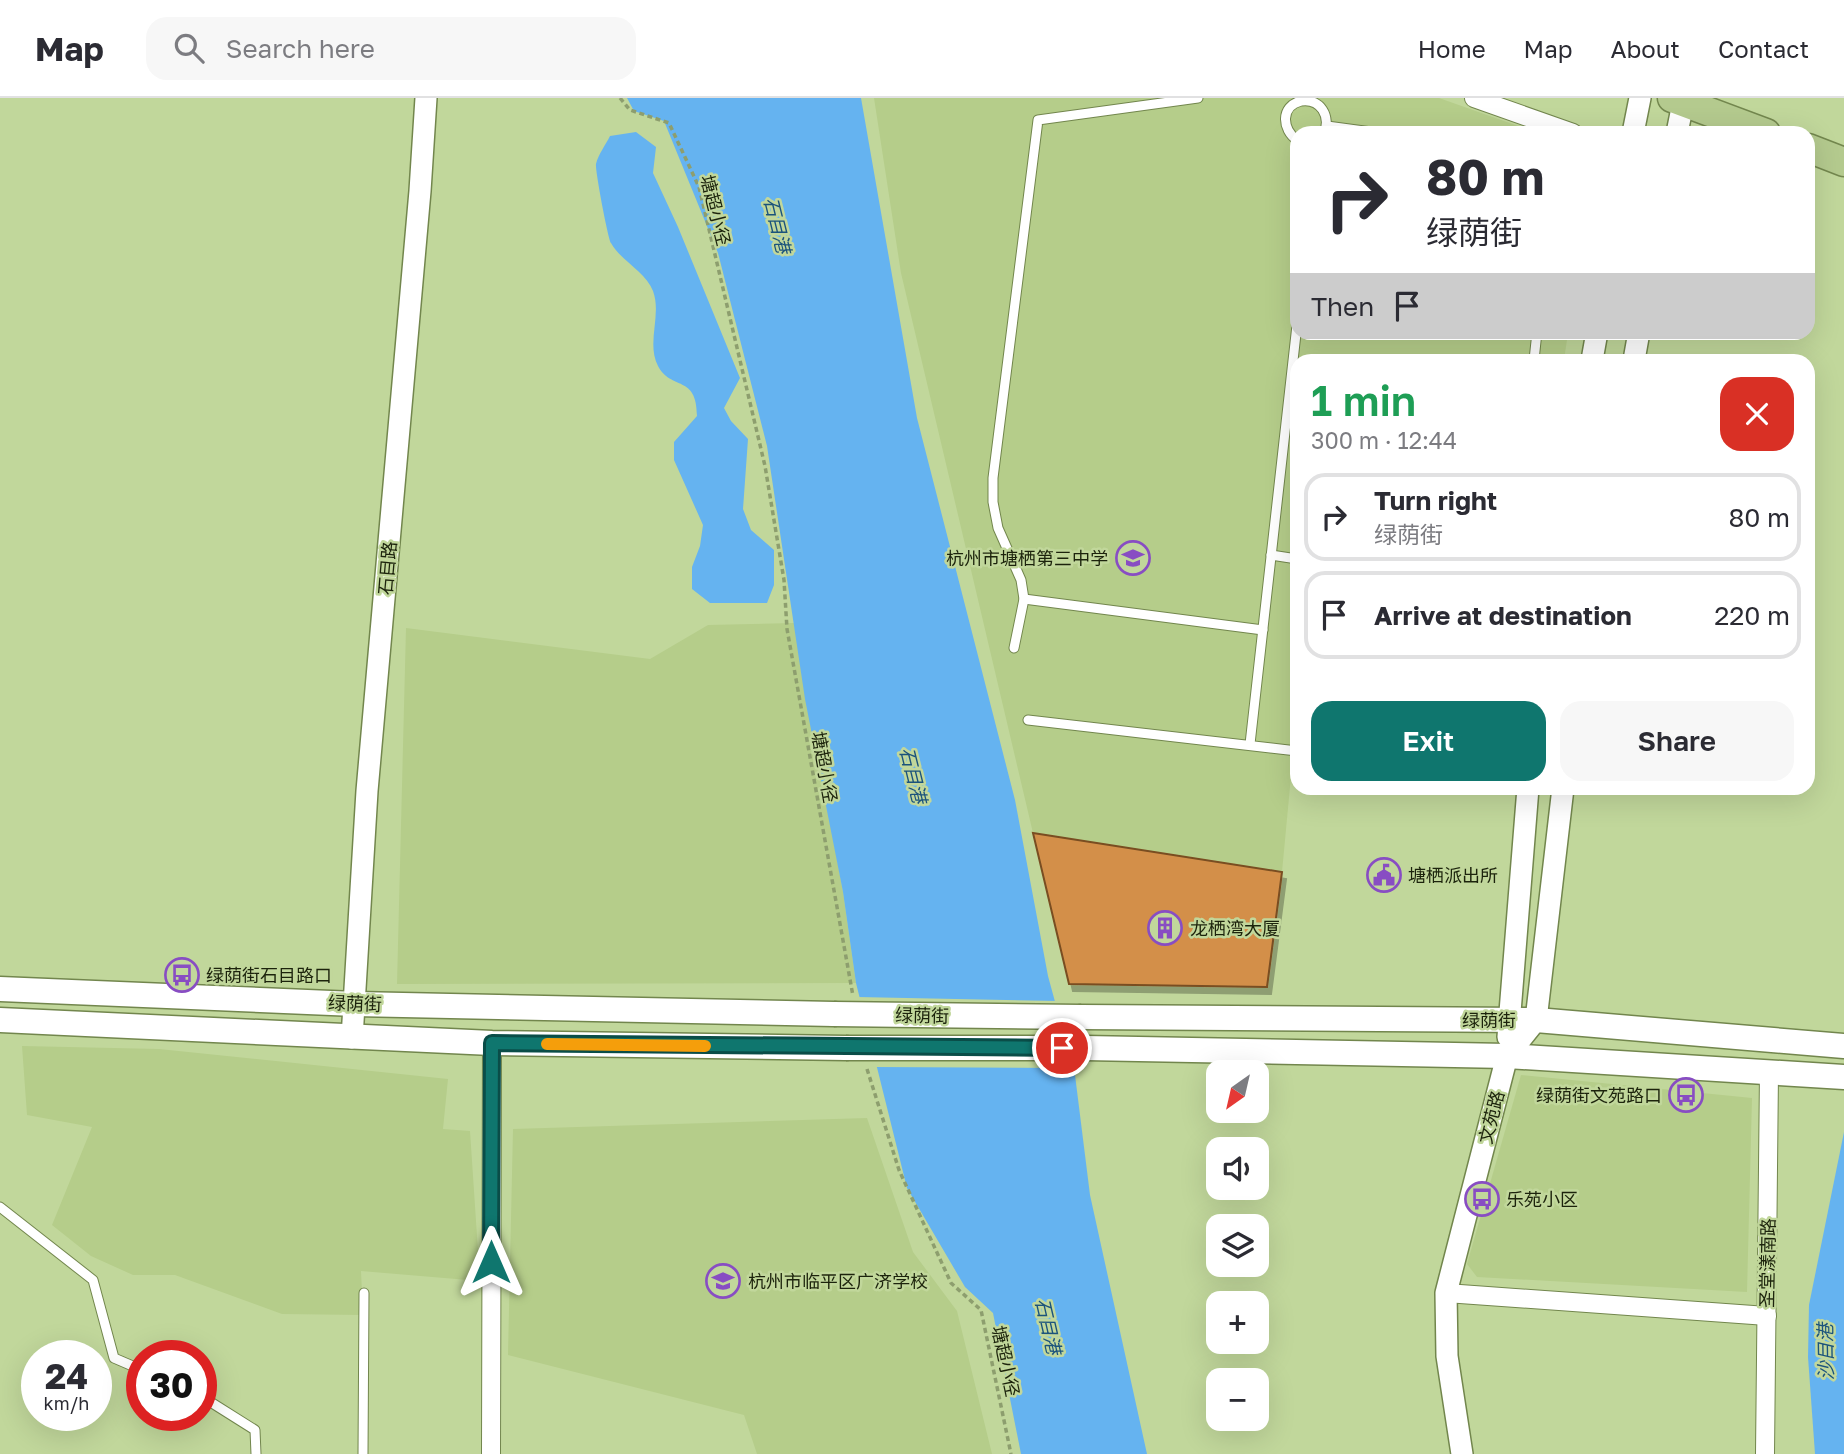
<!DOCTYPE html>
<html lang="en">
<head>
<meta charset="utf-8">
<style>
  :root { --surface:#fff; --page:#f7f7f7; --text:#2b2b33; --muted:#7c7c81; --line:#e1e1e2; --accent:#0f766e }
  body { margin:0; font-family:"Golos Text","Noto Sans SC",sans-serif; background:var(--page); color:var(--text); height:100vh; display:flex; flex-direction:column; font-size:26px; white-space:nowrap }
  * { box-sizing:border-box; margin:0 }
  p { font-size:23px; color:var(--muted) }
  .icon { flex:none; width:38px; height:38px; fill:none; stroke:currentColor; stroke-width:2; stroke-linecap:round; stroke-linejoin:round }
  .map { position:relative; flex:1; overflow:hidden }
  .side { position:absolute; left:1290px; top:256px; width:525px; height:441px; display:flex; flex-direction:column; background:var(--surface); border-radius:21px; box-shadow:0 7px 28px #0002 }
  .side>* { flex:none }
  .top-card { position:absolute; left:1290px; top:28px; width:525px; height:214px; border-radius:21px; box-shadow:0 7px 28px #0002; background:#fff; color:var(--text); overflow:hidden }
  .needle { width:46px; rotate:214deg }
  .tools { position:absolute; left:1206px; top:962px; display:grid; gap:14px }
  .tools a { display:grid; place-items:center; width:63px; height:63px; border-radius:14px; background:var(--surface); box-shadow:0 7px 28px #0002; font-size:35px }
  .speed { position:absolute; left:21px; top:1242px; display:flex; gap:14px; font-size:35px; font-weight:700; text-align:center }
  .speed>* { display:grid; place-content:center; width:91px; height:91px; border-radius:50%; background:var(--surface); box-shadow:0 7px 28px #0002; line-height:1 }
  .speed small { font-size:18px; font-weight:400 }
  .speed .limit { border:10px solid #d22; background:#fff; color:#111 }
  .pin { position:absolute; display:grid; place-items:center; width:60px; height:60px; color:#fff; margin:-30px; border:4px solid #fff; border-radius:50%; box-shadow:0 2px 7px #0007 }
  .me { position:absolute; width:77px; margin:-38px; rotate:0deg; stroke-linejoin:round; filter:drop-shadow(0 0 5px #0008) }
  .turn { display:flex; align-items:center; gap:24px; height:147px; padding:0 21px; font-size:32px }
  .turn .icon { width:91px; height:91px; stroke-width:2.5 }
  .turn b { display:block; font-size:49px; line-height:60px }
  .then { display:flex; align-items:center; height:66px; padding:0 21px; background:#0003; gap:14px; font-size:26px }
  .round { display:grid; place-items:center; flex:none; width:74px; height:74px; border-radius:21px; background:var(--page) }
  .headline { display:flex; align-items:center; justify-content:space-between; height:119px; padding:0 21px }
  h1 { font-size:42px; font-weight:600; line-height:52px; color:#1e9e55 }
  .action { display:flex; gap:14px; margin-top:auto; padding:14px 21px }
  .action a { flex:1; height:80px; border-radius:21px; background:var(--accent); color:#fff; font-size:28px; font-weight:600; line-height:80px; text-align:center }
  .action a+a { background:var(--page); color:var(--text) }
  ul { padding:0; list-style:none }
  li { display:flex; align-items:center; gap:21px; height:88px; margin:0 14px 10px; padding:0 7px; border:4px solid var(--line); border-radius:21px }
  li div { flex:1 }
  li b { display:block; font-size:26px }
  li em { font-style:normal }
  header { display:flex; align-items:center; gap:42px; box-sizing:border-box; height:98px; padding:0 35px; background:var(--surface); border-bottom:2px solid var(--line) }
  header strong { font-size:33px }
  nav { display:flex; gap:38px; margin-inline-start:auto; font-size:24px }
  .search { width:490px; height:63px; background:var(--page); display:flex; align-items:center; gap:18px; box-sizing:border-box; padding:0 24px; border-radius:21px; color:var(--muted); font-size:26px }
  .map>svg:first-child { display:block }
  .built { fill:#b5cd8a }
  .water { fill:#65b3f0 }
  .pier { fill:#c1d79b }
  .building { fill:#d38f4a; stroke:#794e20; stroke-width:2; filter:url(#shadow) }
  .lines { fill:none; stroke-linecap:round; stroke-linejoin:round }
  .service-casing { stroke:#72864d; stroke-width:11 }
  .minor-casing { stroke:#72864d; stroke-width:20 }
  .tertiary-casing { stroke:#72864d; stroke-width:24 }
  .secondary-casing { stroke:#72864d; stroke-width:27 }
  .trunk-casing { stroke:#73874e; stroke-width:31 }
  .path { stroke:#8d9e6e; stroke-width:3.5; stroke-dasharray:5 3.5; stroke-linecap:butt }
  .service { stroke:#fff; stroke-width:9 }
  .minor { stroke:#fff; stroke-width:18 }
  .tertiary { stroke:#fff; stroke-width:21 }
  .secondary { stroke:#fff; stroke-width:24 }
  .trunk { stroke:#b4ca8e; stroke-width:28 }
  .secondary-bridge-casing { stroke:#72864d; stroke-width:27; stroke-linecap:butt }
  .secondary-bridge { stroke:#fff; stroke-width:24 }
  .route-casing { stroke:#0a4d48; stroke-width:18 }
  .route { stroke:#0f766e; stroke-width:12 }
  .slow { stroke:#f59e0b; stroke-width:12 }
  .labels { text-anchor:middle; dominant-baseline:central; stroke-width:5; stroke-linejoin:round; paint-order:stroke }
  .street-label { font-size:18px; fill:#1c230c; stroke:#c1d79b }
  .poi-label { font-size:18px; fill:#1c230c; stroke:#c1d79b; text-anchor:start }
  .water-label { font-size:19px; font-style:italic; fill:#1b537c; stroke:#c1d79b }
</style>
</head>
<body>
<header>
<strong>Map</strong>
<div class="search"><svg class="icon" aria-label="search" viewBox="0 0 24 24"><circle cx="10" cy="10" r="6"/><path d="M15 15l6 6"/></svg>Search here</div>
<nav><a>Home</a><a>Map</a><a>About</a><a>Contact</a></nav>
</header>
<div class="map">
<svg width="1844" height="1356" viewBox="0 0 1844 1356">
  <defs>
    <filter id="shadow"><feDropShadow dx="4" dy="7" stdDeviation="0" flood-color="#0004"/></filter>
  </defs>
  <rect width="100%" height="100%" fill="#c1d79b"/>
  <g class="built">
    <path d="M874 0H1439L1538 35H1297V234L1568 235 1564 262H1297V658L1293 657 1282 774 1033 735 901 175Z"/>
    <path d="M794 525 843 794 856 885 397 886 406 530 650 561 708 527Z"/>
    <path d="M22 948 159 951 448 981 443 1031 470 1033 480 1183 361 1173 363 1217 282 1216 175 1177H133L91 1158 52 1127 92 1029 27 1017Z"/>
    <path d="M1521 977 1752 1000 1747 1194 1477 1179 1467 1166Z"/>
    <path d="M867 1020 913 1154 957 1213 992 1356H757L744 1317 508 1257 513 1031Z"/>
  </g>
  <g class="water">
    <path d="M627 0H861L917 320 1015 702 1048 878 1075 977 1090 1097 1147 1356H1021L993 1215 965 1189 907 1090 856 885 843 794 805 601 767 348 718 155 664 23 634 13Z"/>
    <path d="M636 34 656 49 653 75 678 129 740 280 724 310 731 323 748 341 743 411 751 432 774 452V487L767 505H710L692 491V469L700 448 703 427 674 362V344L697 318C697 276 671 293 658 268 646 245 662 217 653 193 646 174 621 163 611 145 608 140 595 72 596 66 598 57 606 46 610 38Z"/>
    <path d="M1844 1034V1356H1815L1808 1259 1809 1207Z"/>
  </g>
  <path class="pier" d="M857 899 1059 903 1077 970 874 969Z"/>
  <path class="building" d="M1033 735 1282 774 1267 889 1069 886Z"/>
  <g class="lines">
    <g class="service-casing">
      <g id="service">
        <path d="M1327 28 1379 35"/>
        <path d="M1297 42C1282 32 1280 8 1301 3 1321 0 1331 19 1324 35"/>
        <path d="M1534 262 1537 234"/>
        <path d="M1271 457 1297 461"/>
        <path d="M1024 501 1263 532"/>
        <path d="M1014 550 1024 501 1021 482 998 430 993 404V380L1038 22 1198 0"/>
        <path d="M1028 622 1297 653"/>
        <path d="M1250 646 1297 227"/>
        <path d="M0 1109 93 1182 114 1260 142 1272"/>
        <path d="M201 1298 255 1332 256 1356"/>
        <path d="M363 1356 364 1195"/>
      </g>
    </g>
    <g class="minor-casing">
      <g id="minor">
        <path d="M1474 0 1573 35"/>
        <path d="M1446 1195 1767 1218"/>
        <path d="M491 1356 492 945"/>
        <path d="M1765 1356 1769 974"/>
      </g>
    </g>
    <g class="tertiary-casing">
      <g id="tertiary">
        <path d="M1633 35 1640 0"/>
        <path d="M1677 35 1684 0"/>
        <path d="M1592 262 1597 234"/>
        <path d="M1634 262 1639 234"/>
        <path d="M1508 939 1528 690"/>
        <path d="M352 940 367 693 420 93 426 0"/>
        <path d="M1462 1356 1447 1258 1446 1195 1507 958 1536 922 1563 690"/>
      </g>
    </g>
    <g class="secondary-casing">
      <g id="secondary">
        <path d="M0 891 355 906 834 916"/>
        <path d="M1081 919 1536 922 1844 948"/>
        <path d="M0 922 492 945 846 950"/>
        <path d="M1085 950 1507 958 1844 979"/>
      </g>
    </g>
    <g class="trunk-casing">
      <g id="trunk">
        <path d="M1672 0 1766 35"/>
        <path d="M1808 50 1844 64"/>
      </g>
    </g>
    <g class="path">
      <path d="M620 0 630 12 669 25 699 89 765 368 784 482 787 531 853 898"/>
      <path d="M867 971 899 1072 951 1185 981 1212 1011 1356"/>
    </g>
    <use href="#service" class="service"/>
    <use href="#minor" class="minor"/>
    <use href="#tertiary" class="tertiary"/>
    <use href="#secondary" class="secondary"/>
    <use href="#trunk" class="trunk"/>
    <g class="secondary-bridge-casing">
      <g id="secondary-bridge">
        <path d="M834 916 1081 919"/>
        <path d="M846 950H1085"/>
      </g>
    </g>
    <use href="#secondary-bridge" class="secondary-bridge"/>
  </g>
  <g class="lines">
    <g class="route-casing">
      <path id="route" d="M491 1164 492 945 1062 950"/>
    </g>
    <use href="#route" class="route"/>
    <path class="slow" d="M547 946 705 948"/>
  </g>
  <defs>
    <g id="school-ring" transform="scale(1.75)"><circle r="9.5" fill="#c1d79b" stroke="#884dc3" stroke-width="1.5"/><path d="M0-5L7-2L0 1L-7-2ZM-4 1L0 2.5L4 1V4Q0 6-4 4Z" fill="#884dc3"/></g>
    <g id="civic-ring" transform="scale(1.75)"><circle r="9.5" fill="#c1d79b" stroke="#884dc3" stroke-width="1.5"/><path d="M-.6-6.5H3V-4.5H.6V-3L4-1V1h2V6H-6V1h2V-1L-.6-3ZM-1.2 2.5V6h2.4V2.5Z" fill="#884dc3"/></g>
    <g id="building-ring" transform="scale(1.75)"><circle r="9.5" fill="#c1d79b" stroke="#884dc3" stroke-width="1.5"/><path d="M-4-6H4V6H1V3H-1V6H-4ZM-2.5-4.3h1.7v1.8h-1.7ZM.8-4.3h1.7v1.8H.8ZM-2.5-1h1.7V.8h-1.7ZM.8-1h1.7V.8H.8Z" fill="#884dc3"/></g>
    <g id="bus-ring" transform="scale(1.75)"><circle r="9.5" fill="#c1d79b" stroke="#884dc3" stroke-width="1.5"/><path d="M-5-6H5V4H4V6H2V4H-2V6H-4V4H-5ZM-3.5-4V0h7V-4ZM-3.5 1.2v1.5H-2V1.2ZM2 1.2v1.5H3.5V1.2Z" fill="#884dc3"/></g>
  </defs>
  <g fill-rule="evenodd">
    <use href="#school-ring" x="1133" y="460"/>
    <use href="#civic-ring" x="1384" y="777"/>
    <use href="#building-ring" x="1165" y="830"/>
    <use href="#bus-ring" x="182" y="877"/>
    <use href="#bus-ring" x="1686" y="997"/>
    <use href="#bus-ring" x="1482" y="1101"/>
    <use href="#school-ring" x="723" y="1183"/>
  </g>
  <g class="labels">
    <g class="street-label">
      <text transform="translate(716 112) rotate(76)">塘超小径</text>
      <text transform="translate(387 470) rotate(-85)">石目路</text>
      <text transform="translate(825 669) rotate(80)">塘超小径</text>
      <text transform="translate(355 905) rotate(2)">绿荫街</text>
      <text transform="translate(922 917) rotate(1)">绿荫街</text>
      <text x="1489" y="922">绿荫街</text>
      <text transform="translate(1491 1019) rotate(-76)">文苑路</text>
      <text transform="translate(1767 1165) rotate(-89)">圣堂漾南路</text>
      <text transform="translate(1006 1263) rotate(78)">塘超小径</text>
    </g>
    <g class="poi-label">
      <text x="1108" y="460" text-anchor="end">杭州市塘栖第三中学</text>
      <text x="1408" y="777">塘栖派出所</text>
      <text x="1190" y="830">龙栖湾大厦</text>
      <text x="206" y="877">绿荫街石目路口</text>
      <text x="1662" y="997" text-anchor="end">绿荫街文苑路口</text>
      <text x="1506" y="1101">乐苑小区</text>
      <text x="748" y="1183">杭州市临平区广济学校</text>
    </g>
    <g class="water-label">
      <text transform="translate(778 127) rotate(76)">石目港</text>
      <text transform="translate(914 677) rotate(76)">石目港</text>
      <text transform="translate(1049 1228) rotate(77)">石目港</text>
      <text transform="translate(1825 1254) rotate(-91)">沙目港</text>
    </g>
  </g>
</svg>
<div class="tools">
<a><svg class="needle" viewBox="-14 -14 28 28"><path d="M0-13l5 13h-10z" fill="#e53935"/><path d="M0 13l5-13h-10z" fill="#7c7c81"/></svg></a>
<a><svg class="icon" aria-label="sound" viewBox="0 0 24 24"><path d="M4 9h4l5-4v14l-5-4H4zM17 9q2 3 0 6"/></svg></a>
<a><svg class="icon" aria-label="layers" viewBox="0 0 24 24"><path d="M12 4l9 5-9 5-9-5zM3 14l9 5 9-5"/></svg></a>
<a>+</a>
<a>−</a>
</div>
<div class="speed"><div>24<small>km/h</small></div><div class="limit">30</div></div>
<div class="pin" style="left:1062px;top:950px;background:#d93025"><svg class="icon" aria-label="arrive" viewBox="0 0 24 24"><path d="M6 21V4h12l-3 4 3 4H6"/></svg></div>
<svg class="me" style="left:491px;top:1164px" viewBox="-20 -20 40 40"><path d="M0-17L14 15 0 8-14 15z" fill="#0f766e" stroke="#fff" stroke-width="4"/></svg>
<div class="top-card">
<div class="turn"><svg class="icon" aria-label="right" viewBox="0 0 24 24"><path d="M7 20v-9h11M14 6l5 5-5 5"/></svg><div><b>80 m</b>绿荫街</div></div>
<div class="then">Then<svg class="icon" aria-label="arrive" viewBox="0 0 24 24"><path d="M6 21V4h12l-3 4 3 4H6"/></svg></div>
</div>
<section class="side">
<div class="headline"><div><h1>1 min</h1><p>300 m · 12:44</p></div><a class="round" style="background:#d93025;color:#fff"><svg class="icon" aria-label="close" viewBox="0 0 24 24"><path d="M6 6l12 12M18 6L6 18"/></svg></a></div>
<ul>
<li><svg class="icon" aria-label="right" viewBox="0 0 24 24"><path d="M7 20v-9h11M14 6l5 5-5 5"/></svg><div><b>Turn right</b><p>绿荫街</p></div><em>80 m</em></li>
<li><svg class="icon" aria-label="arrive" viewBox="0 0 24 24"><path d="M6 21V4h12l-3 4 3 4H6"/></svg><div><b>Arrive at destination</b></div><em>220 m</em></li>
</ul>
<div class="action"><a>Exit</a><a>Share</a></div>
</section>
</div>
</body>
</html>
